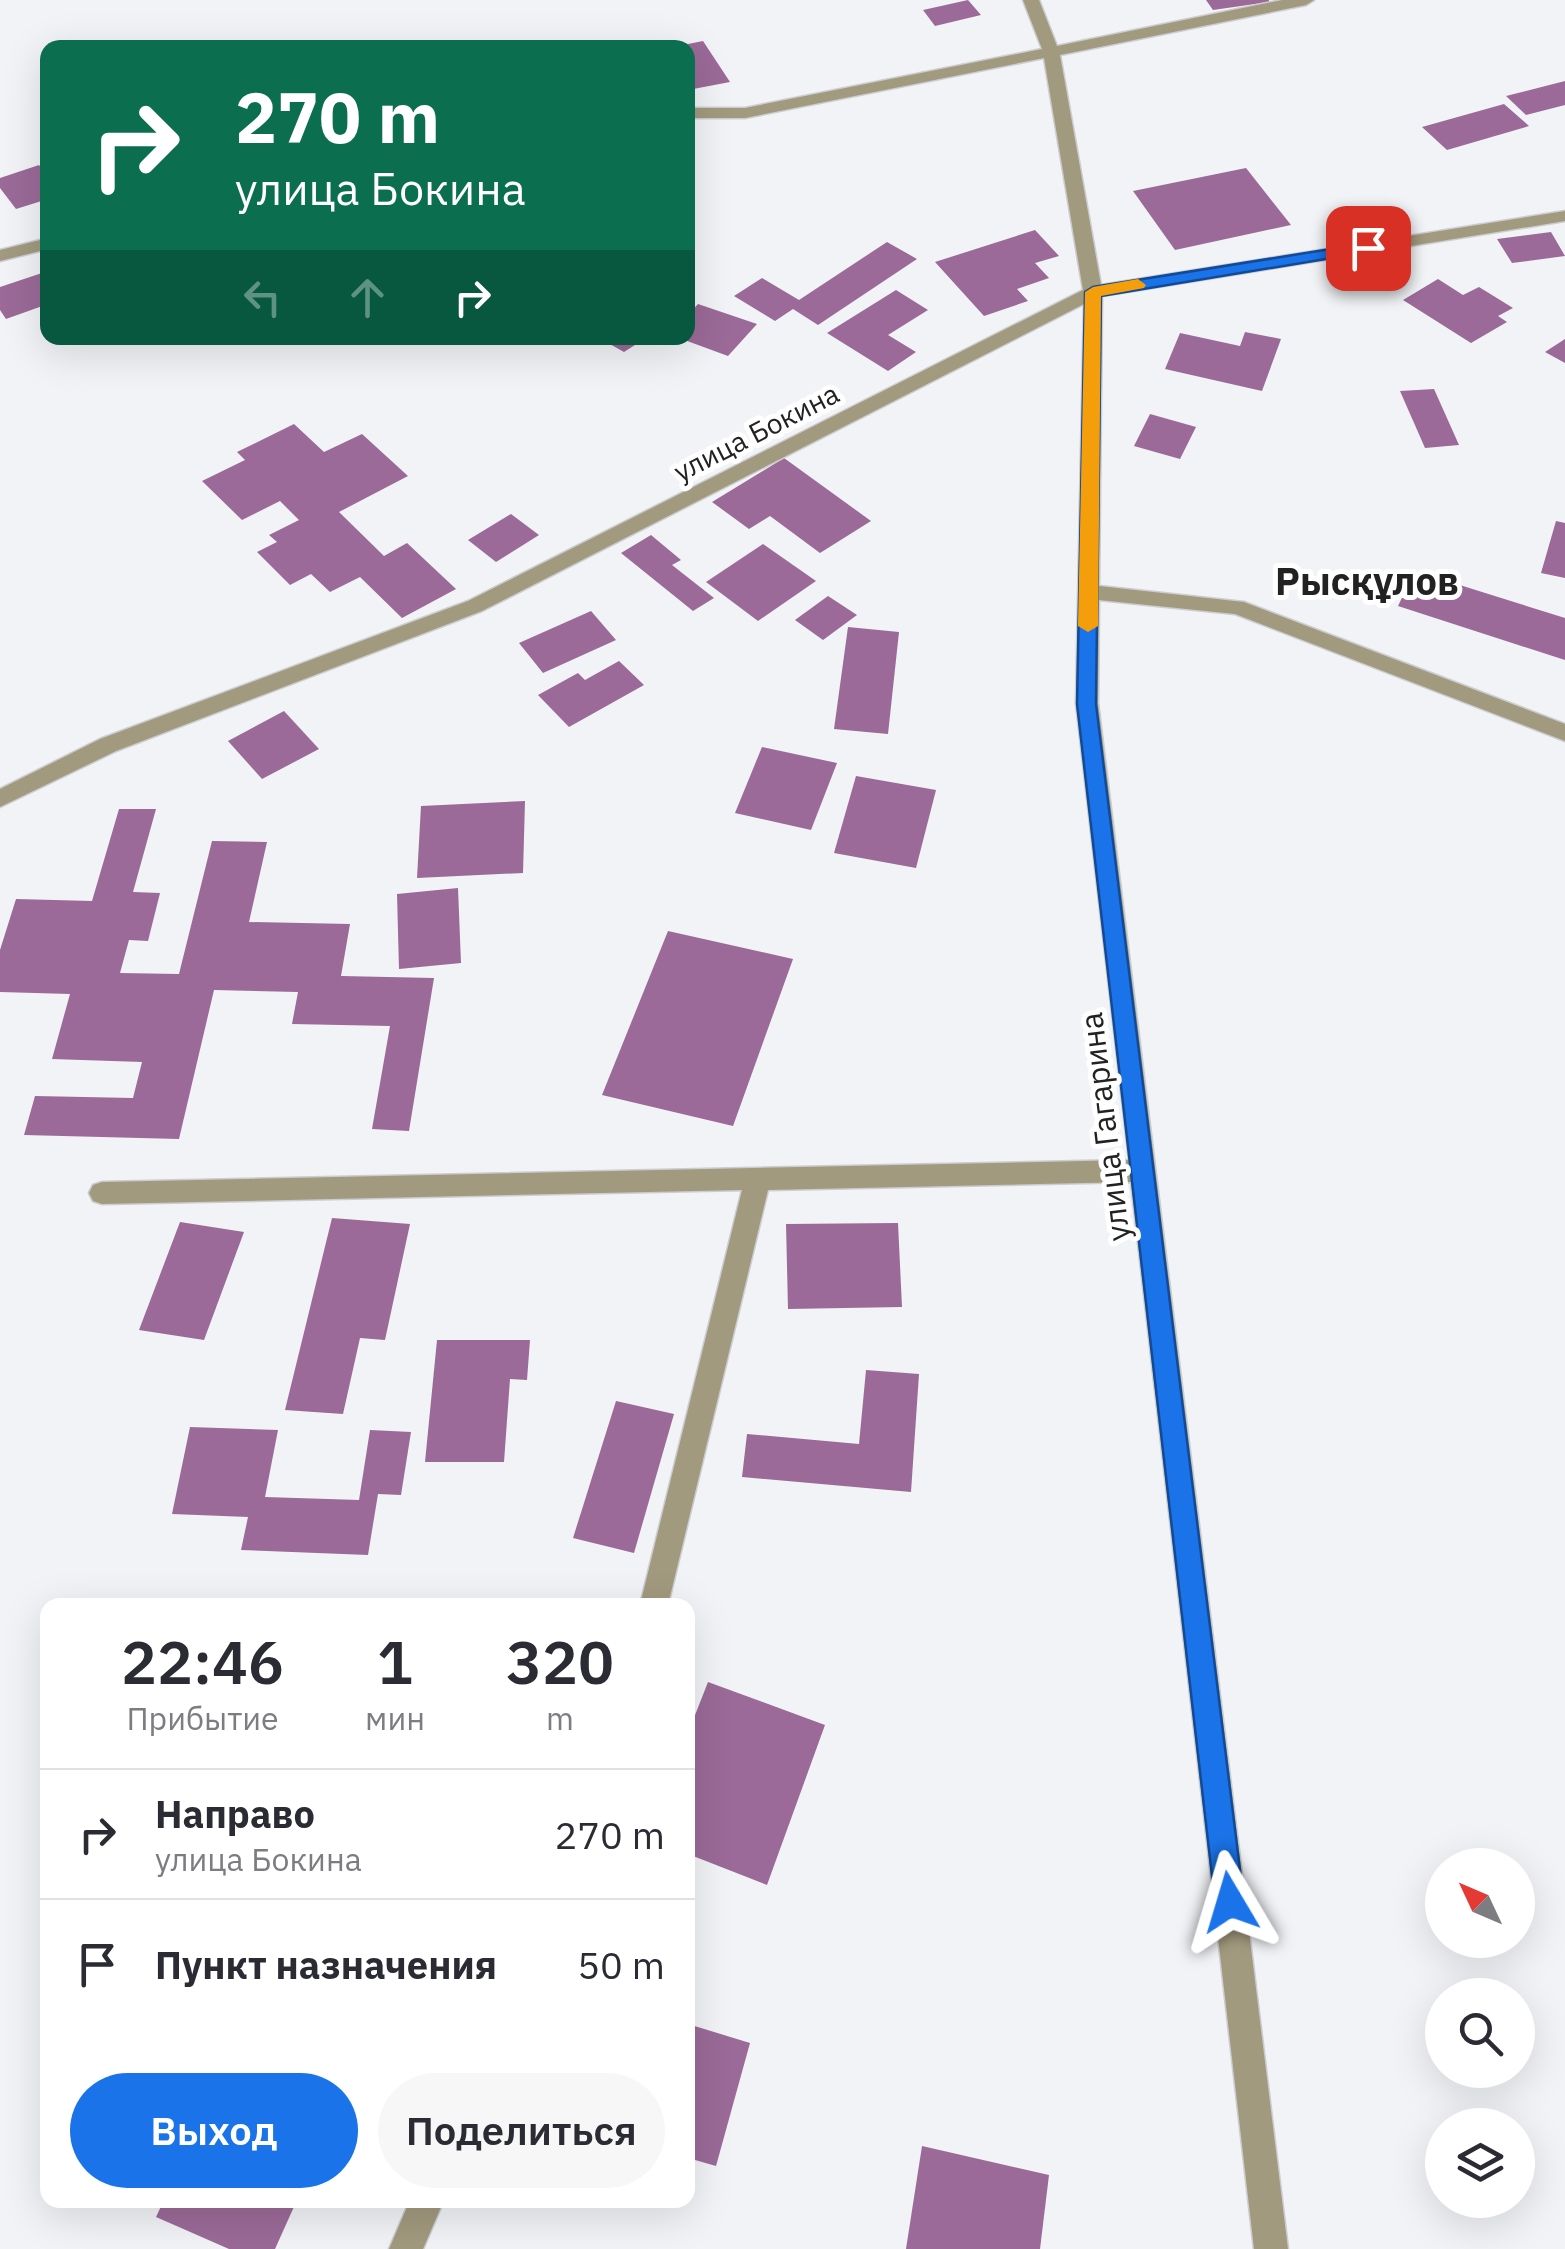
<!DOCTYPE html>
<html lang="ru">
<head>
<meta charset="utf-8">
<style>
  :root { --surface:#fff; --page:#f7f7f7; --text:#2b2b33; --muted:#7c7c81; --line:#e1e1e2; --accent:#1a73e8 }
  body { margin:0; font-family:"IBM Plex Sans",sans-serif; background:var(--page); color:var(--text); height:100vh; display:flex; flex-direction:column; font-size:38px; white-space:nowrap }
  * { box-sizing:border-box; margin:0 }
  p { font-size:32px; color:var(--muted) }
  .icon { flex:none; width:55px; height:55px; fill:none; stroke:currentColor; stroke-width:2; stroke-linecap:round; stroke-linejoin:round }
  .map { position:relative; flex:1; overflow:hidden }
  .sheet { position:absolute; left:40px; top:1598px; width:655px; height:610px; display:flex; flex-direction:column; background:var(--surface); border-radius:20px; box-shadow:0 10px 40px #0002 }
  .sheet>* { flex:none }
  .top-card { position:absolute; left:40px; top:40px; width:655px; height:305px; border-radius:20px; box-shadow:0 10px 40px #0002; background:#0b6e4f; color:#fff; overflow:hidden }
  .needle { width:65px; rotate:314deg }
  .fabs { position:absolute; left:1425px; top:1848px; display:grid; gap:20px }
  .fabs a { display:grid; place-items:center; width:110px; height:110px; border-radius:50%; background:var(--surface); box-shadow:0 10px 40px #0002; font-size:50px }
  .pin { position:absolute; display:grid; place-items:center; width:85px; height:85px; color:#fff; margin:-42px; border-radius:20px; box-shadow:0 5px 15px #0006 }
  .me { position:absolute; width:110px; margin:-55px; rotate:353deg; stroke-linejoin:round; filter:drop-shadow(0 0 8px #0008) }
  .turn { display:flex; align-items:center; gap:35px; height:210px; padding:0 30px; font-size:45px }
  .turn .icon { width:130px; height:130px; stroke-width:2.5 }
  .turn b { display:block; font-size:70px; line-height:85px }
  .lanes { display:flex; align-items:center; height:95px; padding:0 30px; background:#0003; justify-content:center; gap:50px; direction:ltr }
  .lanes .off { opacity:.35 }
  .eta { display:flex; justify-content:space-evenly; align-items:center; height:170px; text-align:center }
  .eta b { font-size:60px; font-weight:600; line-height:70px }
  .action { display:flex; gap:20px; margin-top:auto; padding:20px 30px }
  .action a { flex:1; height:115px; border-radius:60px; background:var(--accent); color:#fff; font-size:40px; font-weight:600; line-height:115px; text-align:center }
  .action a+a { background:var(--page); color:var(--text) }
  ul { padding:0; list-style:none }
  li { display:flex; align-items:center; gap:30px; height:130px; padding:0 30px; border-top:2px solid var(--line) }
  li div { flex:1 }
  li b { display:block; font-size:38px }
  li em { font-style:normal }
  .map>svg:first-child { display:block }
  .building { fill:#9b6a98 }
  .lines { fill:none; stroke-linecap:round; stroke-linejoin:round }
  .minor-casing { stroke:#cccdd0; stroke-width:3 }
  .minor { fill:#a29a7e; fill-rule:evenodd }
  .route { fill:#1a73e8; stroke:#114b97; stroke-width:2.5 }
  .slow { fill:#f59e0b }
  .labels { text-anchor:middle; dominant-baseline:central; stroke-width:10; stroke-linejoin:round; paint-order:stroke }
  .far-street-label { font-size:28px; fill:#222223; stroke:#fff }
  .street-label { font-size:32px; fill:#222223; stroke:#fff }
  .quarter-label { font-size:38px; font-weight:bold; fill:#222223; stroke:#fff }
</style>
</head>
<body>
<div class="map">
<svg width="1565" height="2249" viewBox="0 0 1565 2249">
  <rect width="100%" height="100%" fill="#f1f3f6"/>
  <g class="building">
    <path d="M968 0 981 15 935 26 923 10Z"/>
    <path d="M1206 0H1269V2L1213 10Z"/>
    <path d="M703 41 730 82 688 90V48L678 46Z"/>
    <path d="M1565 81V105L1526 115 1506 96Z"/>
    <path d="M1504 104 1529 126 1447 150 1422 127Z"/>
    <path d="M39 165 48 176V199L16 209 0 188V178Z"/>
    <path d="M1246 168 1291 225 1175 250 1133 191Z"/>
    <path d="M1035 230 1059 256 1035 263 1049 278 1017 289 1028 301 984 316 935 262Z"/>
    <path d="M1551 232 1565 256 1512 263 1497 239Z"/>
    <path d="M887 242 917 259 818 325 793 309 775 321 734 296 762 278 799 300Z"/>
    <path d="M1366 265 1380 284 1347 290 1333 271Z"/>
    <path d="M48 271V304L6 319 0 310V287Z"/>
    <path d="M1438 279 1463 295 1479 287 1513 308 1498 316 1507 322 1471 343 1403 300Z"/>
    <path d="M896 290 928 310 888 335 916 352 888 371 827 333Z"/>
    <path d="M698 304 757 324 728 356 679 338H688V315Z"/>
    <path d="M1245 332 1281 339 1262 391 1165 369 1180 333 1240 346Z"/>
    <path d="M599 338H646L624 352Z"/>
    <path d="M1565 339V363L1545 352Z"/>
    <path d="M1434 389 1459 445 1425 448 1400 391Z"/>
    <path d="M1150 414 1196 427 1180 459 1134 446Z"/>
    <path d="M294 424 324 452 362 434 408 476 339 512 384 556 407 543 456 589 402 618 360 577 330 592 311 574 290 585 257 552 277 542 269 535 299 520 280 501 242 520 202 481 245 460 237 452Z"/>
    <path d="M784 458 871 521 820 553 770 516 749 529 712 502Z"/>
    <path d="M511 514 539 535 496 562 468 540Z"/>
    <path d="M1556 521 1565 523V578L1541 573Z"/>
    <path d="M651 535 681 560 672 565 714 598 693 611 621 553Z"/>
    <path d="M763 544 816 581 758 621 706 582Z"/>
    <path d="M1415 571 1565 618V660L1398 606Z"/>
    <path d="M828 596 857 615 823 640 795 620Z"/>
    <path d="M591 611 616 640 543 673 519 643Z"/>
    <path d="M848 627 899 632 888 734 834 729Z"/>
    <path d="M619 661 644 685 569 727 538 695 578 673 585 680Z"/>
    <path d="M284 711 319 749 262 779 228 741Z"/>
    <path d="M762 747 837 763 811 830 735 813Z"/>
    <path d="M856 776 936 790 916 868 834 853Z"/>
    <path d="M525 801 523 873 417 878 421 806Z"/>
    <path d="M119 809H156L133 892 160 893 148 941 129 940 120 973 179 974 212 841 267 842 249 922 350 924 341 976 434 978 409 1131 372 1129 390 1026 292 1024 298 992 214 990 179 1139 24 1135 35 1096 133 1098 142 1062 52 1059 70 994 0 992V950L16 899 92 901Z"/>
    <path d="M458 888 461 963 399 969 397 894Z"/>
    <path d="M668 931 793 959 733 1126 602 1095Z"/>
    <path d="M332 1218 410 1224 385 1340 360 1338 343 1414 285 1410Z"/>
    <path d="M180 1222 244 1232 204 1340 139 1330Z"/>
    <path d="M898 1223 902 1307 788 1309 786 1224Z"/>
    <path d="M437 1340H530L527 1380 510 1379 504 1462H425Z"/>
    <path d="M866 1370 919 1374 911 1492 742 1477 747 1434 859 1444Z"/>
    <path d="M616 1401 674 1414 634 1553 573 1538Z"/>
    <path d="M190 1427 278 1430 265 1497 359 1500 370 1430 411 1432 401 1495 378 1494 368 1555 241 1550 248 1517 172 1514Z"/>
    <path d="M708 1682 825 1725 767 1885 688 1854V1733Z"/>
    <path d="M688 2024 750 2043 716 2166 688 2158Z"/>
    <path d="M922 2146 1049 2175 1040 2249H906Z"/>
    <path d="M164 2200H297L275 2249H229L156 2217Z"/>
  </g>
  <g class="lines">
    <g class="minor-casing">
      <g id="minor">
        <path d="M1023 0H1039L1057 46 1282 0H1314L1306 5 1060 55 1101 285 1565 211V221L1102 296 1099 586 1244 602 1565 724V741L1235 614 1099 600 1098 703 1288 2249H1254L1131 1182 768 1190 668 1605H640L742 1190 102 1204 93 1201 89 1193 93 1185 102 1182 1129 1160 1076 703 1084 304 482 611 116 751 0 807V789L100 739 468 601 1083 290 1044 58 745 118H688V108H745L1042 49Z"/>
        <path d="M48 238V249L0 261V250Z"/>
        <path d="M410 2200H444L423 2249H389Z"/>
      </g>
    </g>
    <use href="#minor" class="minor"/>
  </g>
  <path class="route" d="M1368 243 1377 248 1374 251 1101 296 1096 704 1244 1902 1240 1913 1230 1917 1219 1913 1215 1902 1077 704 1085 292 1093 287Z"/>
  <path class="slow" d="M1138 279 1146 285 1144 288 1101 296 1098 626 1088 632 1078 626 1085 292 1093 287Z"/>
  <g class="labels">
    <g class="far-street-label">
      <text transform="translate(756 432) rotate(-27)">улица Бокина</text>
    </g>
    <g class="street-label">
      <text transform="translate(1104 1127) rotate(-97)">улица Гагарина</text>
    </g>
    <g class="quarter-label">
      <text x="1367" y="580">Рысқұлов</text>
    </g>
  </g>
</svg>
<div class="fabs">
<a><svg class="needle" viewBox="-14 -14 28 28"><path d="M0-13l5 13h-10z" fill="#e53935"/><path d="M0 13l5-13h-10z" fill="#7c7c81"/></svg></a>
<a><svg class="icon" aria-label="search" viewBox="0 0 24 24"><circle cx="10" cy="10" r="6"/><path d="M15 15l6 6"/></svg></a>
<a><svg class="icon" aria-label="layers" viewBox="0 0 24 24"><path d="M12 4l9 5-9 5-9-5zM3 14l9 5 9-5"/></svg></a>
</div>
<div class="pin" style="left:1368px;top:248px;background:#d93025"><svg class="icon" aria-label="arrive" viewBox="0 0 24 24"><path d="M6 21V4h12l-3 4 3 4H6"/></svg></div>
<svg class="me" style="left:1230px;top:1902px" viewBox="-20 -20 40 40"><path d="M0-17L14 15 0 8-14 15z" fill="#1a73e8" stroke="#fff" stroke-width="4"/></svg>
<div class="top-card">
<div class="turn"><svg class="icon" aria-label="right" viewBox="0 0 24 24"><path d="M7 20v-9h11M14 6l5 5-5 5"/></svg><div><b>270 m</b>улица Бокина</div></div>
<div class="lanes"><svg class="icon off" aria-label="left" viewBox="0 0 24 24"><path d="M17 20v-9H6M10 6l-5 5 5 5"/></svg><svg class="icon off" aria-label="ahead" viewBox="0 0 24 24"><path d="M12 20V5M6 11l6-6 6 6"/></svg><svg class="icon" aria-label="right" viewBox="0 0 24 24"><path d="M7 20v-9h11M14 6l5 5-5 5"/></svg></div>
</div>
<section class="sheet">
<div class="eta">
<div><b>22:46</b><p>Прибытие</p></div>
<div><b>1</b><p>мин</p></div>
<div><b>320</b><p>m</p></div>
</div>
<ul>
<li><svg class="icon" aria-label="right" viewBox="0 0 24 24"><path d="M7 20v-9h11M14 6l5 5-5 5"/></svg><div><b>Направо</b><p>улица Бокина</p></div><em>270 m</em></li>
<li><svg class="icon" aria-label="arrive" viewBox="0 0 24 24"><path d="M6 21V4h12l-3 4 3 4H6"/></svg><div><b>Пункт назначения</b></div><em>50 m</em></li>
</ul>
<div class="action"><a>Выход</a><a>Поделиться</a></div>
</section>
</div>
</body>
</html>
